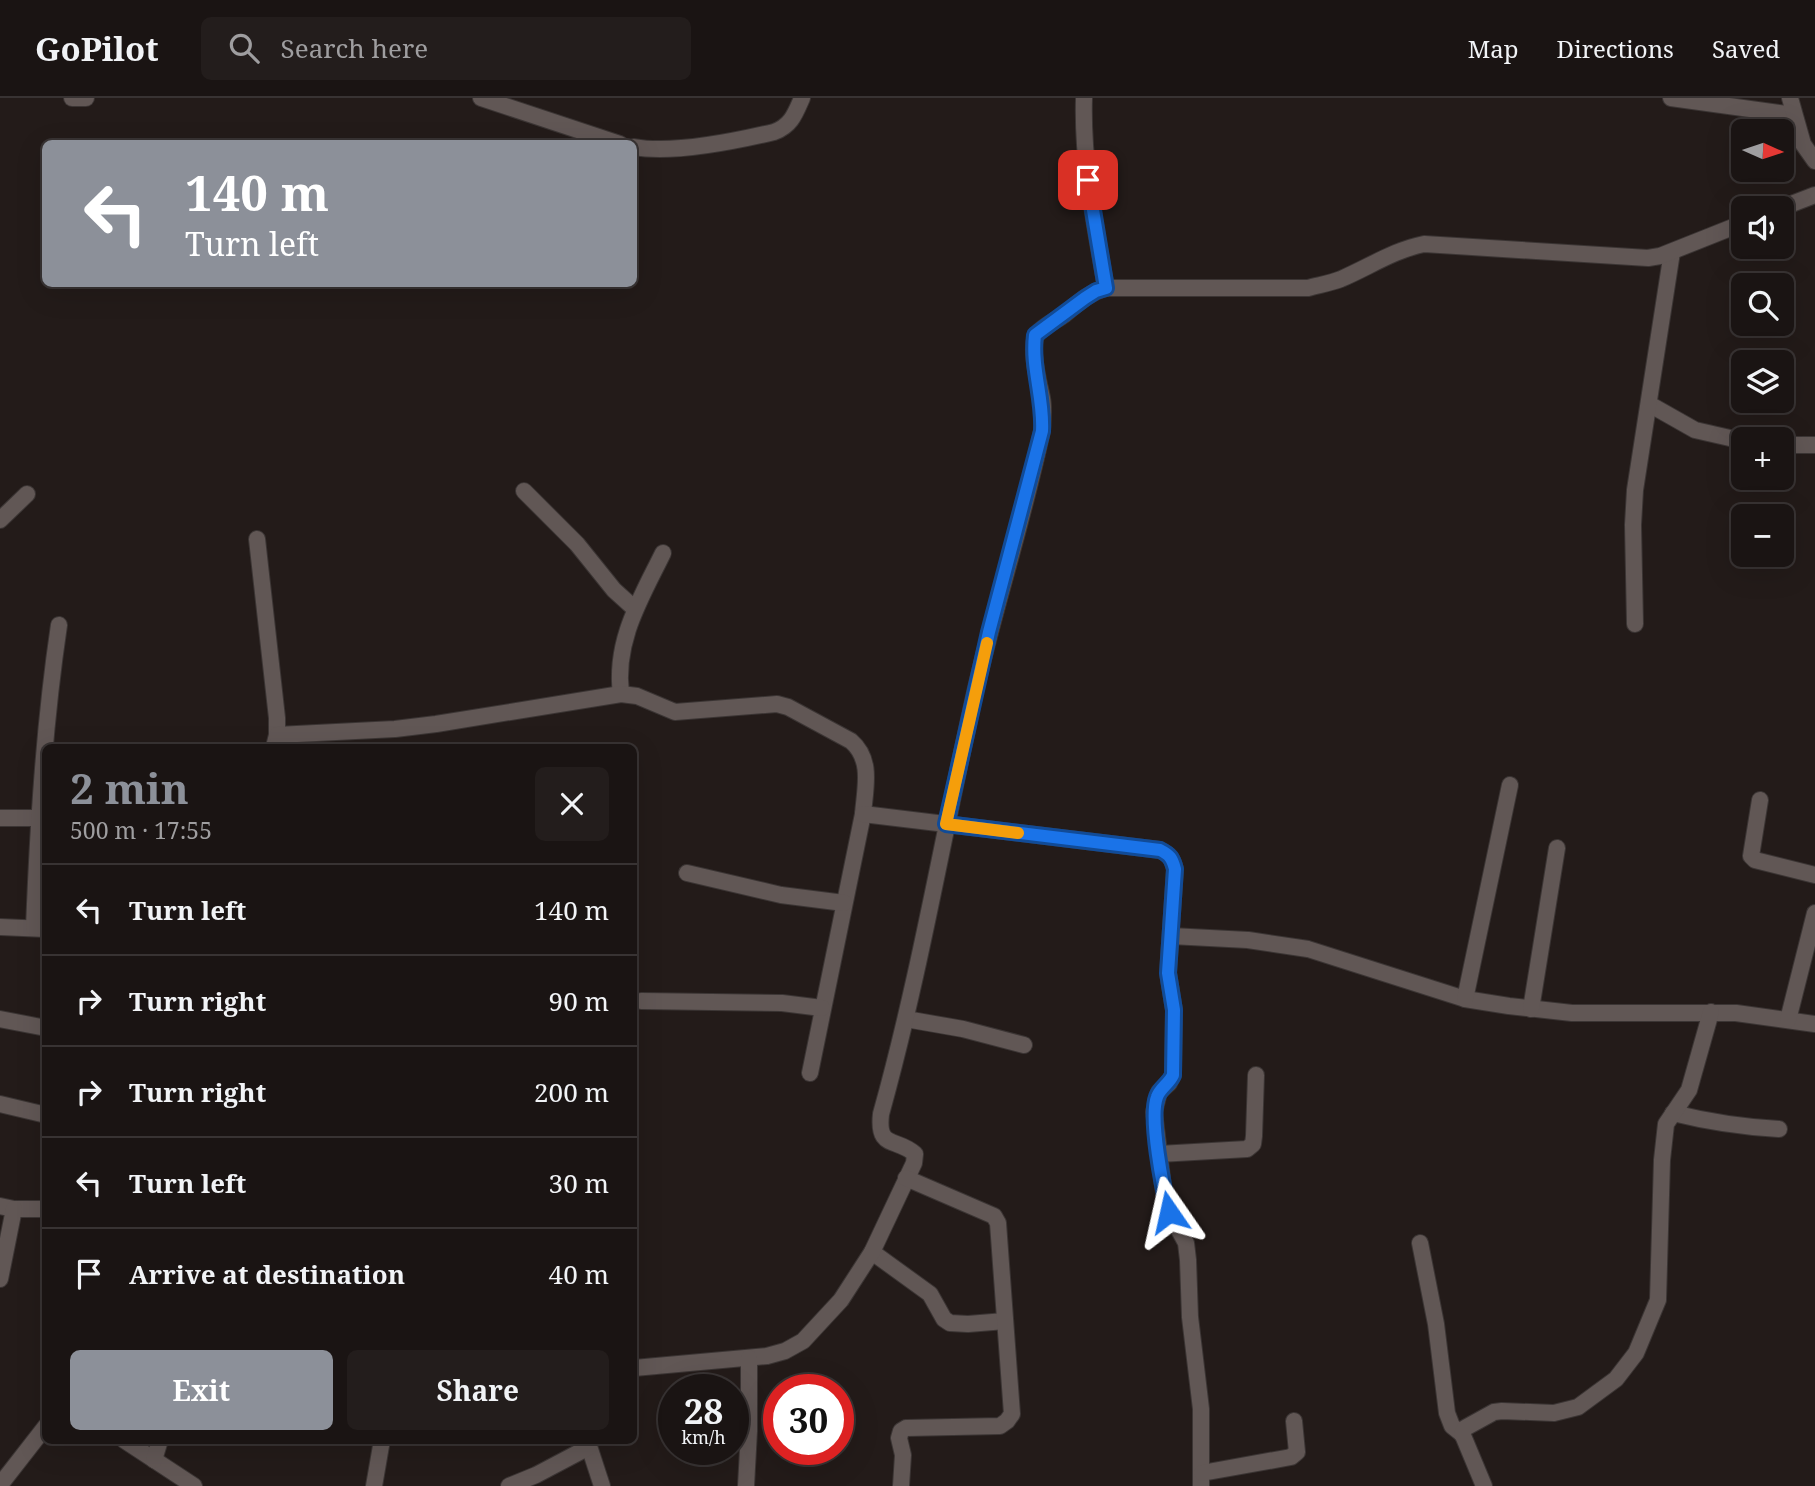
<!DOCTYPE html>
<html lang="en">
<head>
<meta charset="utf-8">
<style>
  :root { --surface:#1a1413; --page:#231d1c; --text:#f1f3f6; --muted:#9f9ea0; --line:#383333; --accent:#8c9099 }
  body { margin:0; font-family:"Noto Serif",serif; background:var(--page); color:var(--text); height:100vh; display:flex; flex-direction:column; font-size:26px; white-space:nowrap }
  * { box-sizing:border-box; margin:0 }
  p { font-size:23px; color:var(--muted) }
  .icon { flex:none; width:38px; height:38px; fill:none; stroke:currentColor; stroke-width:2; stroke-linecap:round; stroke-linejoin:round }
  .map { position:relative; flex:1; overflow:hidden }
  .panel { position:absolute; left:42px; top:646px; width:595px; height:700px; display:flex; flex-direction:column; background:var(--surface); border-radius:10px; box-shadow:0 7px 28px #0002,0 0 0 2px var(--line) }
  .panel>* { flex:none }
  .hud { position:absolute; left:42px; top:42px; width:595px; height:147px; border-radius:10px; box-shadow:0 7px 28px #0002,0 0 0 2px var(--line); background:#8c9099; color:#fff; overflow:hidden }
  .needle { width:46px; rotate:93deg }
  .controls { position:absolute; left:1731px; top:21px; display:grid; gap:14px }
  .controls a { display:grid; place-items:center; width:63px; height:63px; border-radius:10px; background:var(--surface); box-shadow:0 7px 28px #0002,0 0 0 2px var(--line); font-size:35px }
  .speed { position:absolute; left:658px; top:1276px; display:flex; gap:14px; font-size:35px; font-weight:700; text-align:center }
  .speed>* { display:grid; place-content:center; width:91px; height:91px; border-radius:50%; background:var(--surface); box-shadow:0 7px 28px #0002,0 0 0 2px var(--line); line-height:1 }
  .speed small { font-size:18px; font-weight:400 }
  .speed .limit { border:10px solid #d22; background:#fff; color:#111 }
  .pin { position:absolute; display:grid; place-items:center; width:60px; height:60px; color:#fff; margin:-30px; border-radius:14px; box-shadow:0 4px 10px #0006 }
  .me { position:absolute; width:77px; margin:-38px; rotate:349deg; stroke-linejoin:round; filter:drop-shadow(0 0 5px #0008) }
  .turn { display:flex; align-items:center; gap:24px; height:147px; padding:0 28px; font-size:32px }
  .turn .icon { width:91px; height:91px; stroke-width:2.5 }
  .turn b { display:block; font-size:49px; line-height:60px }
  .round { display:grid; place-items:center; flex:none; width:74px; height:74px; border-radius:10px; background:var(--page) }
  .head { display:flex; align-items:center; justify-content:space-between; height:119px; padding:0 28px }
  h1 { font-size:42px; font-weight:700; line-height:52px; color:var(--accent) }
  .button { display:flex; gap:14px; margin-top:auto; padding:14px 28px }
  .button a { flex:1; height:80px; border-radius:10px; background:var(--accent); color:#fff; font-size:28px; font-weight:700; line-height:80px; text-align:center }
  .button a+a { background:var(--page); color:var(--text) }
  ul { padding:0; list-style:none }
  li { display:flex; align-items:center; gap:21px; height:91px; padding:0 28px; border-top:2px solid var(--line) }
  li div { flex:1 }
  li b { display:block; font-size:26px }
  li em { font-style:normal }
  header { display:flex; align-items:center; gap:42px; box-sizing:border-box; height:98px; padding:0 35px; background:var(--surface); border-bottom:2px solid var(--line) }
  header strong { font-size:33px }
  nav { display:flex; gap:38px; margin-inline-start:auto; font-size:24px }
  .search { width:490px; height:63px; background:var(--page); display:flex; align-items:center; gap:18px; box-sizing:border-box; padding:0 24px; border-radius:10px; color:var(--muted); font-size:26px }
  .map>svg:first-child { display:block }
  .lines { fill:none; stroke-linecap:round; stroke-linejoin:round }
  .minor-casing { stroke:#3b3534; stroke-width:18 }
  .minor { stroke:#615755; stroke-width:16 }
  .route-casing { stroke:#114b97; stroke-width:18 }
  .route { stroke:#1a73e8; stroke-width:12 }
  .slow { stroke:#f59e0b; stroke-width:12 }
</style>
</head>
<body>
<header>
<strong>GoPilot</strong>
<div class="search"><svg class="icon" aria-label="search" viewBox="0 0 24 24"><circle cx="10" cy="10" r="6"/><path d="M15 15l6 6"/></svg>Search here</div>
<nav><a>Map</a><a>Directions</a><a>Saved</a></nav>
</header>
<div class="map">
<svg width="1815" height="1388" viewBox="0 0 1815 1388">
  <rect width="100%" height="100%" fill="#231b19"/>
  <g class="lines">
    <g class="minor-casing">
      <g id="minor">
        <path d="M72 0H86"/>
        <path d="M481 0 620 46"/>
        <path d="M1084 0C1082 64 1095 127 1106 190"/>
        <path d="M1671 0 1794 17"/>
        <path d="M1790 0 1803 46 1815 63"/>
        <path d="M634 49C671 56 736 43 774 34 791 28 795 16 802 0"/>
        <path d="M1781 110 1815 97"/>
        <path d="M1649 306 1695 332 1743 343"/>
        <path d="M1782 347H1815"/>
        <path d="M524 393 577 446 614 492 635 511"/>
        <path d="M0 422 27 396"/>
        <path d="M257 441 277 620V637L274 649"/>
        <path d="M1635 526 1633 427 1635 392 1672 154"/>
        <path d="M621 596C614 543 641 500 663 455"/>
        <path d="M277 637 395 631 436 626 621 596 637 598 675 614 777 606 788 609 851 643C873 662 865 690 863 716L810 975"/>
        <path d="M1760 702 1751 758 1755 762 1815 777"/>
        <path d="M863 716 1160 752C1170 757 1172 760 1175 771L1168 875 1174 912 1173 977 1169 985 1159 994 1154 1014 1164 1096 1169 1114 1186 1145 1188 1162 1190 1219 1201 1311V1388"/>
        <path d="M0 720H38"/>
        <path d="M687 775 781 797 844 805"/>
        <path d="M0 829 46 831"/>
        <path d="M34 830C38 729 44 628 59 527"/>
        <path d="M1171 838 1248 842 1308 851 1465 901 1509 908 1572 915H1736L1815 926"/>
        <path d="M1465 901 1510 687"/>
        <path d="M641 903 782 905 822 910"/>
        <path d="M1531 911 1557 750"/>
        <path d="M0 921 46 930"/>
        <path d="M906 921 963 931 1024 947"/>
        <path d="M1788 922 1815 815"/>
        <path d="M0 1006 42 1016"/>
        <path d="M1673 1015C1709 1024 1742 1029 1779 1031"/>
        <path d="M1159 1056 1247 1051 1253 1046 1254 1038 1256 977"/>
        <path d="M0 1108 14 1111H46"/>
        <path d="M1420 1145 1436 1226 1447 1315 1452 1328 1462 1336"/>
        <path d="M872 1154 930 1196 944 1221 950 1225 968 1226 1005 1223"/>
        <path d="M0 1181 14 1111"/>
        <path d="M634 1270 767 1258 785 1253 803 1243 841 1202 872 1154 914 1065 915 1056C896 1039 877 1052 881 1016 920 876 944 732 976 590 996 504 1024 419 1042 333 1043 322 1044 310 1042 300 1039 285 1028 247 1038 235 1043 228 1057 222 1065 216 1078 205 1090 194 1106 190H1308C1319 187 1331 185 1341 181 1369 169 1394 152 1424 146L1648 160 1660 158 1743 125"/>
        <path d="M124 1342 194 1388"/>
        <path d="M587 1342 602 1388"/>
        <path d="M154 1362 160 1342"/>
        <path d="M1202 1375 1291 1359 1297 1354 1294 1323"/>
        <path d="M0 1387 46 1328"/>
        <path d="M374 1388 382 1342"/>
        <path d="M509 1388 536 1377 589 1349"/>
        <path d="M746 1388 749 1333V1260"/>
        <path d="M901 1388 903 1357 899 1340 901 1333 906 1330 1000 1328 1007 1323 1012 1316 998 1125 994 1118 906 1080"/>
        <path d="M1484 1388 1464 1340 1462 1336 1465 1330 1494 1314 1502 1313 1554 1315 1578 1309 1616 1281 1636 1255 1658 1202 1662 1062 1666 1026 1689 992 1711 914"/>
      </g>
    </g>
    <use href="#minor" class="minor"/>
  </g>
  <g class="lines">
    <g class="route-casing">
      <path id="route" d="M1088 82 1106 190 1096 193 1085 200 1035 237C1031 270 1044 301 1042 333L989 534 946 726 1160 752C1170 757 1172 760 1175 771L1168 875 1174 912 1173 977C1169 986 1160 990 1157 999 1149 1020 1163 1090 1169 1114"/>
    </g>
    <use href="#route" class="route"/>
    <path class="slow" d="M987 545 946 726 1018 735"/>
  </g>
</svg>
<div class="controls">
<a><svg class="needle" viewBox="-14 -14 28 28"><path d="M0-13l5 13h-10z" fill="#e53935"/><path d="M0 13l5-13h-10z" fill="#9f9ea0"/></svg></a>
<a><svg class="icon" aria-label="sound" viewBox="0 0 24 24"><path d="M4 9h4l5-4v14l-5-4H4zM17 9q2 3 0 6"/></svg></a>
<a><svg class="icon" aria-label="search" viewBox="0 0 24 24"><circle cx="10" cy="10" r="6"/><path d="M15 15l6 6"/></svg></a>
<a><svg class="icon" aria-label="layers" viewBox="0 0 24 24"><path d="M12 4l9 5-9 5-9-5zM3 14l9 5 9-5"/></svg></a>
<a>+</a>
<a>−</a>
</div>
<div class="speed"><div>28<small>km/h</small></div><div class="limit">30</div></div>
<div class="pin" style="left:1088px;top:82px;background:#d93025"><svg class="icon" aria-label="arrive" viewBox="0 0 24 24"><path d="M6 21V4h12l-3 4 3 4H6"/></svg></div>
<svg class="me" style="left:1169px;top:1114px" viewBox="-20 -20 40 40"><path d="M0-17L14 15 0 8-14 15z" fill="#1a73e8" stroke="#fff" stroke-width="4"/></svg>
<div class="hud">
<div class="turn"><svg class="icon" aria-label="left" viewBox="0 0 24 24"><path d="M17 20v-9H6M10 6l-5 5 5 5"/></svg><div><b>140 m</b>Turn left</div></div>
</div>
<section class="panel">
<div class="head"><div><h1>2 min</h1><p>500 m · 17:55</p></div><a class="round"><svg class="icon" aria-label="close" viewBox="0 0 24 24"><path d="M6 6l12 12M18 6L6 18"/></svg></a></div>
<ul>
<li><svg class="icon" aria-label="left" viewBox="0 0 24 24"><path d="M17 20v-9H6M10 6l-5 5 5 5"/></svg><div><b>Turn left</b></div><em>140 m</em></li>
<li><svg class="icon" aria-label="right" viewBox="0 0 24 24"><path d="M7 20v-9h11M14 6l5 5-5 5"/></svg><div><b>Turn right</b></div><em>90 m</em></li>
<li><svg class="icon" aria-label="right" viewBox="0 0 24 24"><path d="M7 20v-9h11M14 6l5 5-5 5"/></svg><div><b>Turn right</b></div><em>200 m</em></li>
<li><svg class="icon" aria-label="left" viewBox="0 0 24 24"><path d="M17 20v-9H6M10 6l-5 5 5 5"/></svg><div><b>Turn left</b></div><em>30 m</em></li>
<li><svg class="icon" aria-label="arrive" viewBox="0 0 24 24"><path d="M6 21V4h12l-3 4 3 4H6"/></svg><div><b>Arrive at destination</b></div><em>40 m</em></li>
</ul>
<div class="button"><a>Exit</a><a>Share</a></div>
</section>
</div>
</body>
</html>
